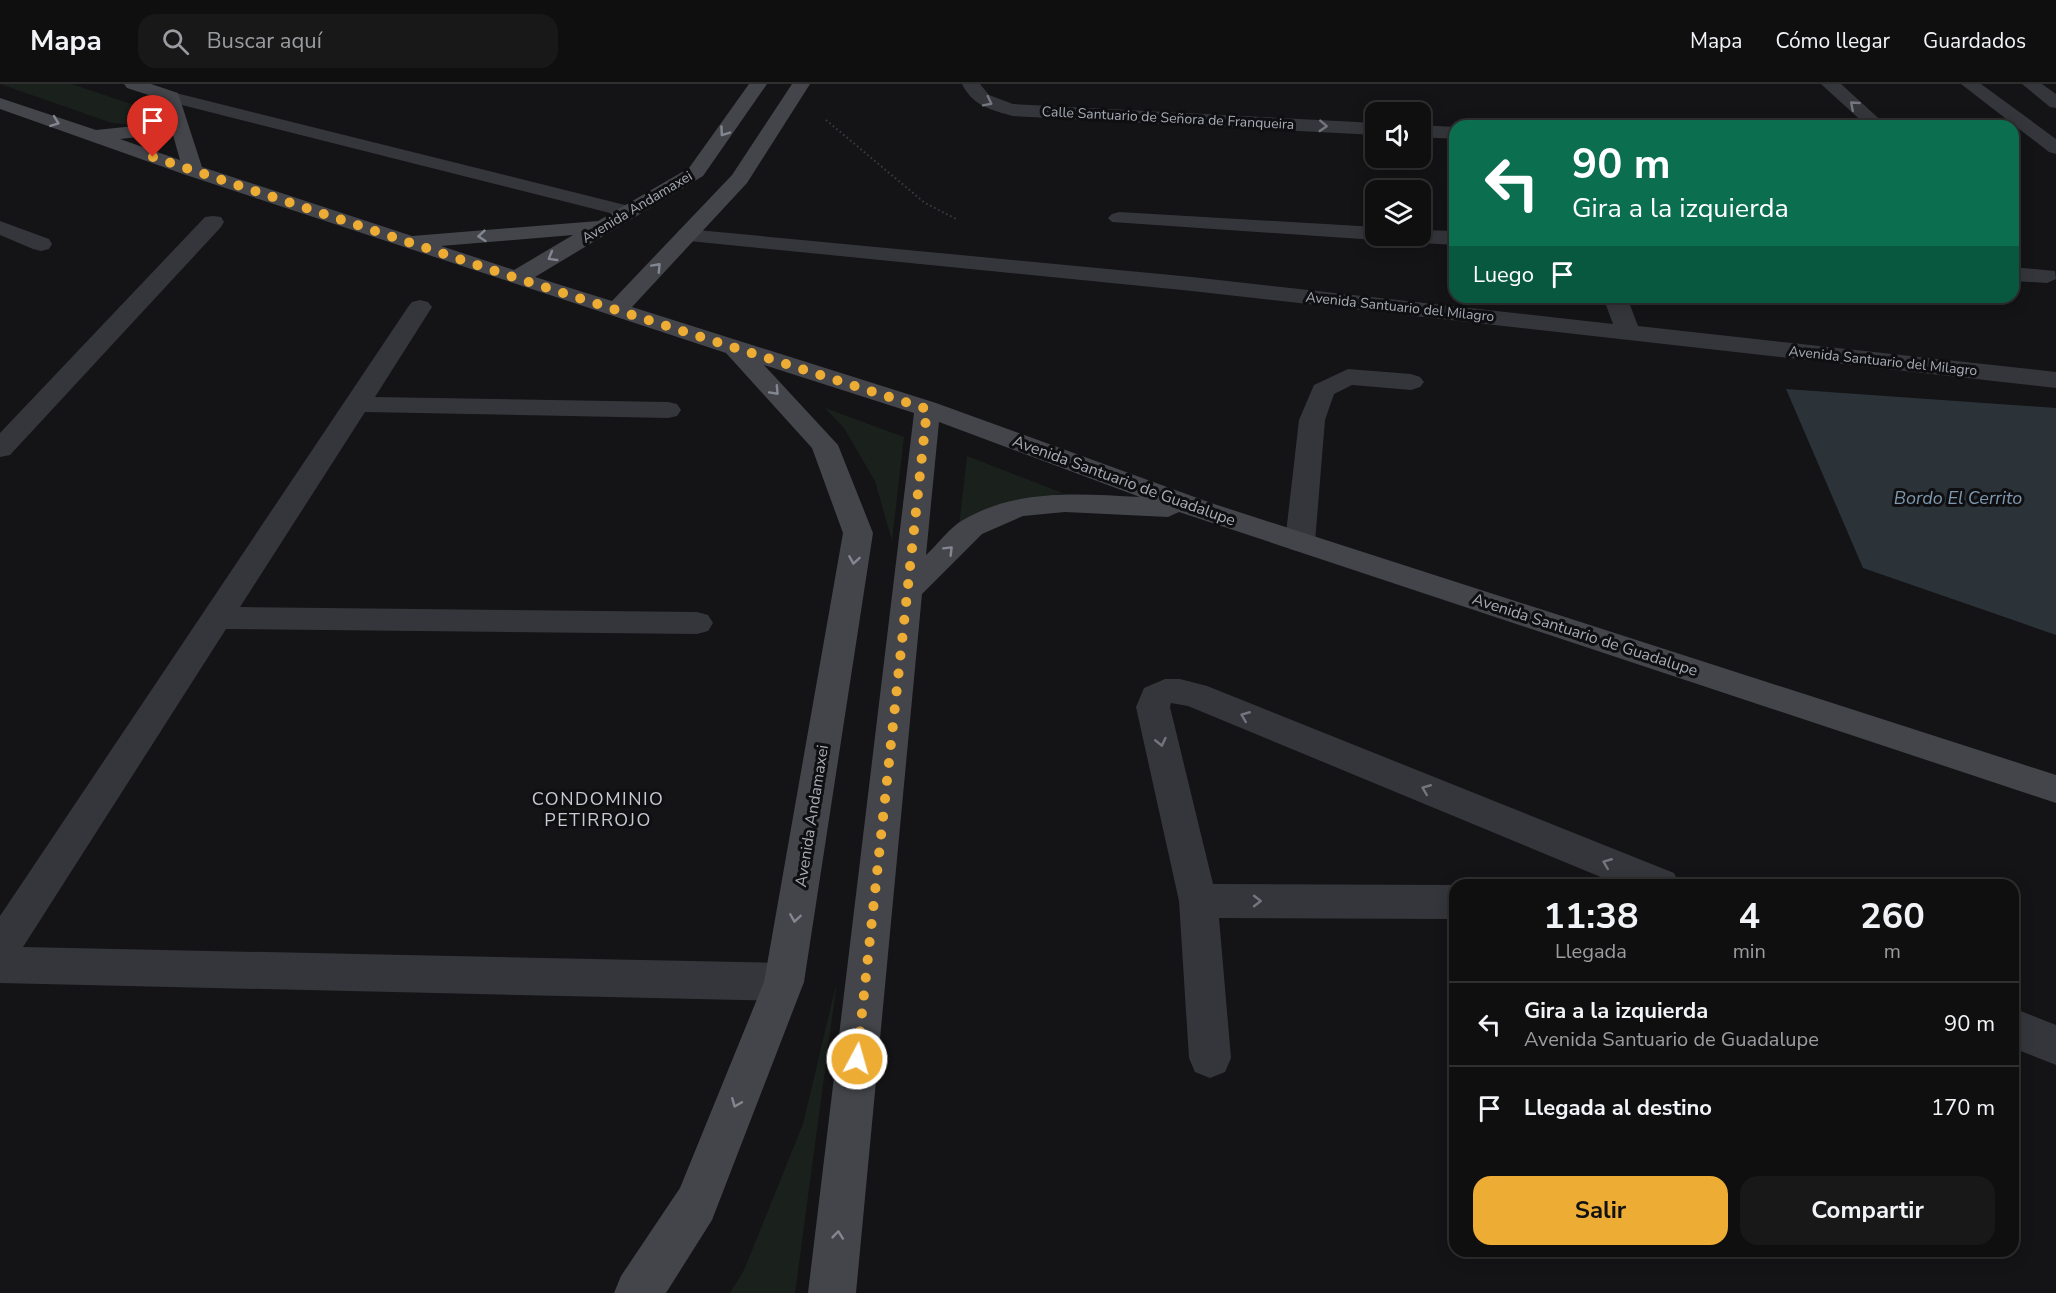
<!DOCTYPE html>
<html lang="es">
<head>
<meta charset="utf-8">
<style>
  :root { --surface:#0f0f10; --page:#181819; --text:#f1f3f6; --muted:#9b9c9f; --line:#2f2f30; --accent:#edac34 }
  body { margin:0; font-family:"Nunito Sans",sans-serif; background:var(--page); color:var(--text); height:100vh; display:flex; flex-direction:column; font-size:22px; white-space:nowrap }
  * { box-sizing:border-box; margin:0 }
  p { font-size:20px; color:var(--muted) }
  .icon { flex:none; width:33px; height:33px; fill:none; stroke:currentColor; stroke-width:2; stroke-linecap:round; stroke-linejoin:round }
  .map { position:relative; flex:1; overflow:hidden }
  .sheet { position:absolute; left:1449px; top:795px; width:570px; height:378px; display:flex; flex-direction:column; background:var(--surface); border-radius:18px; box-shadow:0 3px 15px #0003,0 0 0 2px var(--line) }
  .sheet>* { flex:none }
  .top-card { position:absolute; left:1449px; top:36px; width:570px; height:183px; border-radius:18px; box-shadow:0 3px 15px #0003,0 0 0 2px var(--line); background:#0b6e4f; color:#fff; overflow:hidden }
  .buttons { position:absolute; left:1365px; top:18px; display:grid; gap:12px }
  .buttons a { display:grid; place-items:center; width:66px; height:66px; border-radius:12px; background:var(--surface); box-shadow:0 3px 15px #0003,0 0 0 2px var(--line); font-size:30px }
  .pin { position:absolute; display:grid; place-items:center; width:51px; height:51px; color:#fff; margin:-62px -26px; border-radius:50% 50% 50% 0; rotate:-45deg; box-shadow:0 0 6px #0007 }
  .pin .icon { rotate:45deg }
  .me { position:absolute; width:66px; margin:-33px; rotate:6deg; stroke-linejoin:round; filter:drop-shadow(0 0 4px #0008) }
  .turn { display:flex; align-items:center; gap:21px; height:126px; padding:0 24px; font-size:27px }
  .turn .icon { width:78px; height:78px; stroke-width:2.5 }
  .turn b { display:block; font-size:42px; line-height:51px }
  .then { display:flex; align-items:center; height:57px; padding:0 24px; background:#0003; gap:12px; font-size:22px }
  .eta { display:flex; justify-content:space-evenly; align-items:center; height:102px; text-align:center }
  .eta b { font-size:36px; font-weight:700; line-height:42px }
  .cta { display:flex; gap:12px; margin-top:auto; padding:12px 24px }
  .cta a { flex:1; height:69px; border-radius:18px; background:var(--accent); color:#111; font-size:24px; font-weight:700; line-height:69px; text-align:center }
  .cta a+a { background:var(--page); color:var(--text) }
  ul { padding:0; list-style:none }
  li { display:flex; align-items:center; gap:18px; height:84px; padding:0 24px; border-top:2px solid var(--line) }
  li div { flex:1 }
  li b { display:block; font-size:22px }
  li em { font-style:normal }
  header { display:flex; align-items:center; gap:36px; box-sizing:border-box; height:84px; padding:0 30px; background:var(--surface); border-bottom:2px solid var(--line) }
  header strong { font-size:28px }
  nav { display:flex; gap:33px; margin-inline-start:auto; font-size:21px }
  .search { width:420px; height:54px; background:var(--page); display:flex; align-items:center; gap:15px; box-sizing:border-box; padding:0 21px; border-radius:18px; color:var(--muted); font-size:22px }
  .map>svg:first-child { display:block }
  .green { fill:#1a201b }
  .water { fill:#2b3339 }
  .lines { fill:none; stroke-linecap:round; stroke-linejoin:round }
  .path { stroke:#3b3d42; stroke-width:2; stroke-dasharray:1.5 3; stroke-linecap:butt }
  .lane { fill:#35363b; fill-rule:evenodd }
  .street { fill:#35363b; fill-rule:evenodd }
  .secondary { fill:#43454b; fill-rule:evenodd }
  .oneway { stroke:#73767f }
  .oneway2 { stroke:#838791 }
  .route { stroke:#edac34; stroke-width:10; stroke-dasharray:0 18 }
  .labels { text-anchor:middle; dominant-baseline:central; stroke-width:6; stroke-linejoin:round; paint-order:stroke }
  .far-street-label { font-size:14px; fill:#a6abb6; stroke:#0f0f11 }
  .street-label { font-size:16px; fill:#a6abb6; stroke:#0f0f11 }
  .water-label { font-size:18px; font-style:italic; fill:#7e99b0; stroke:#0f0f11 }
  .neighbourhood-label { font-size:18px; letter-spacing:1.5px; fill:#c7cad2; stroke:#0f0f11 }
</style>
</head>
<body>
<header>
<strong>Mapa</strong>
<div class="search"><svg class="icon" aria-label="search" viewBox="0 0 24 24"><circle cx="10" cy="10" r="6"/><path d="M15 15l6 6"/></svg>Buscar aquí</div>
<nav><a>Mapa</a><a>Cómo llegar</a><a>Guardados</a></nav>
</header>
<div class="map">
<svg width="2056" height="1209" viewBox="0 0 2056 1209">
  <rect width="100%" height="100%" fill="#141416"/>
  <g class="green">
    <path d="M0 0H72L146 25 154 30C141 41 128 41 112 39Z"/>
    <path d="M825 324 904 353 892 457 875 397 844 344Z"/>
    <path d="M967 372 1063 409 1015 418 959 442Z"/>
    <path d="M837 897 795 1209H730L744 1186 803 1040Z"/>
  </g>
  <path class="water" d="M1786 305 2056 324V551L1863 484Z"/>
  <g class="lines">
    <path class="path" d="M826 36 925 119 958 136"/>
    <path class="lane" d="M1348 285 1411 290 1420 293 1424 298 1420 303 1411 306 1352 301 1334 310 1325 336 1315 458 1310 465 1300 468 1290 465 1285 458 1299 336 1314 301Z"/>
    <g class="street">
      <path d="M962 0H980L989 11 1013 20 1376 39V51L1013 32C991 26 973 22 962 0Z"/>
      <path d="M1821 0H1841L1887 42H1867Z"/>
      <path d="M1961 0H1981L2056 55V70L2049 68Z"/>
      <path d="M2022 0H2042L2056 10V24L2050 23Z"/>
      <path d="M172 8 637 124 641 128 637 132 630 134 166 17 163 13 166 9Z"/>
      <path d="M1420 41 1455 43V55L1420 53Z"/>
      <path d="M1119 128 1376 143V152H1386L1376 156 1112 138 1108 134 1112 130Z"/>
      <path d="M213 132 221 133 224 138 221 143 10 371 0 373V349L205 133Z"/>
      <path d="M0 137 49 155 52 160 49 165 41 167 33 165 0 151Z"/>
      <path d="M687 145 1192 193 1613 240 1603 213H1627L1638 242 2056 288V304L1192 207 679 156 676 151 679 146Z"/>
      <path d="M1420 146 1455 147V161L1406 158 1398 157 1395 152H1420Z"/>
      <path d="M2013 183 2055 187 2056 195 2047 199 2013 197Z"/>
      <path d="M420 216 428 218 432 223 375 313 668 318 677 320 681 326 677 332 668 334 365 328 240 523 697 528 708 531 713 539 708 547 697 550 226 545 23 863 784 879 798 885 804 898 798 911 784 917 0 899V832L408 223 412 218Z"/>
      <path d="M1165 595H1180L1207 602 1674 789 1680 801H1620L1188 622 1171 619 1170 623 1213 800 1455 801V835L1219 834 1231 974 1225 988 1210 994 1195 988 1189 974 1179 817 1136 623 1144 604Z"/>
      <path d="M2013 924 2056 941V981L2013 964Z"/>
    </g>
    <path class="secondary" d="M124 0H151L178 9 202 83 412 152 598 137 689 84 749 0H767L703 92 535 193 612 217 732 91 792 0H810L747 99 632 223 936 319 1211 419 2056 691V719L1179 428 1168 433 1065 428 1023 432 982 450 922 510 856 1209H808L914 329 764 281 838 361 873 449 804 898 712 1136 666 1209H614L621 1192 680 1104 764 898 843 449 812 364 726 269 186 91 0 25V14L96 46 144 41 168 32 164 16 127 4ZM171 44 180 76 120 55 147 52ZM573 151 514 186 441 162ZM939 338 1140 413C1079 410 1018 404 963 436 950 443 938 460 926 471Z"/>
  </g>
  <defs><path id="oneway-chevron" d="M-2-3.5L2.5 0L-2 3.5" fill="none" stroke-width="1.6" stroke-linecap="round" stroke-linejoin="round" transform="scale(1.5)"/></defs>
  <g class="oneway">
    <use href="#oneway-chevron" transform="translate(988 18) rotate(27)"/>
    <use href="#oneway-chevron" transform="translate(1854 21) rotate(-139)"/>
    <use href="#oneway-chevron" transform="translate(1323 42) rotate(3)"/>
    <use href="#oneway-chevron" transform="translate(1245 632) rotate(-158)"/>
    <use href="#oneway-chevron" transform="translate(1161 658) rotate(77)"/>
    <use href="#oneway-chevron" transform="translate(1426 705) rotate(-158)"/>
    <use href="#oneway-chevron" transform="translate(1607 779) rotate(-158)"/>
    <use href="#oneway-chevron" transform="translate(1257 817)"/>
  </g>
  <g class="oneway2">
    <use href="#oneway-chevron" transform="translate(55 38) rotate(20)"/>
    <use href="#oneway-chevron" transform="translate(724 48) rotate(125)"/>
    <use href="#oneway-chevron" transform="translate(482 152) rotate(175)"/>
    <use href="#oneway-chevron" transform="translate(552 173) rotate(150)"/>
    <use href="#oneway-chevron" transform="translate(657 183) rotate(-47)"/>
    <use href="#oneway-chevron" transform="translate(775 307) rotate(47)"/>
    <use href="#oneway-chevron" transform="translate(949 466) rotate(-45)"/>
    <use href="#oneway-chevron" transform="translate(854 476) rotate(99)"/>
    <use href="#oneway-chevron" transform="translate(795 834) rotate(99)"/>
    <use href="#oneway-chevron" transform="translate(736 1019) rotate(112)"/>
    <use href="#oneway-chevron" transform="translate(838 1151) rotate(-84)"/>
  </g>
  <g class="lines">
    <path class="route" d="M153 73 516 194 927 325 857 975"/>
  </g>
  <g class="labels">
    <g class="far-street-label">
      <text transform="translate(1168 34) rotate(3)">Calle Santuario de Señora de Franqueira</text>
      <text transform="translate(637 123) rotate(-31)">Avenida Andamaxei</text>
      <text transform="translate(1400 223) rotate(6)">Avenida Santuario del Milagro</text>
      <text transform="translate(1883 277) rotate(6)">Avenida Santuario del Milagro</text>
    </g>
    <g class="street-label">
      <text transform="translate(1124 397) rotate(20)">Avenida Santuario de Guadalupe</text>
      <text transform="translate(1585 551) rotate(18)">Avenida Santuario de Guadalupe</text>
      <text transform="translate(812 732) rotate(-81)">Avenida Andamaxei</text>
    </g>
    <g class="water-label">
      <text x="1958" y="414">Bordo El Cerrito</text>
    </g>
    <g class="neighbourhood-label">
      <text x="598" y="715">CONDOMINIO<tspan x="598" dy="21">PETIRROJO</tspan></text>
    </g>
  </g>
</svg>
<div class="buttons">
<a><svg class="icon" aria-label="sound" viewBox="0 0 24 24"><path d="M4 9h4l5-4v14l-5-4H4zM17 9q2 3 0 6"/></svg></a>
<a><svg class="icon" aria-label="layers" viewBox="0 0 24 24"><path d="M12 4l9 5-9 5-9-5zM3 14l9 5 9-5"/></svg></a>
</div>
<div class="pin" style="left:153px;top:73px;background:#d93025"><svg class="icon" aria-label="arrive" viewBox="0 0 24 24"><path d="M6 21V4h12l-3 4 3 4H6"/></svg></div>
<svg class="me" style="left:857px;top:975px" viewBox="-20 -20 40 40"><circle r="17" fill="#edac34" stroke="#fff" stroke-width="3"/><path d="M0-11L8 9 0 5-8 9z" fill="#fff"/></svg>
<div class="top-card">
<div class="turn"><svg class="icon" aria-label="left" viewBox="0 0 24 24"><path d="M17 20v-9H6M10 6l-5 5 5 5"/></svg><div><b>90 m</b>Gira a la izquierda</div></div>
<div class="then">Luego<svg class="icon" aria-label="arrive" viewBox="0 0 24 24"><path d="M6 21V4h12l-3 4 3 4H6"/></svg></div>
</div>
<section class="sheet">
<div class="eta">
<div><b>11:38</b><p>Llegada</p></div>
<div><b>4</b><p>min</p></div>
<div><b>260</b><p>m</p></div>
</div>
<ul>
<li><svg class="icon" aria-label="left" viewBox="0 0 24 24"><path d="M17 20v-9H6M10 6l-5 5 5 5"/></svg><div><b>Gira a la izquierda</b><p>Avenida Santuario de Guadalupe</p></div><em>90 m</em></li>
<li><svg class="icon" aria-label="arrive" viewBox="0 0 24 24"><path d="M6 21V4h12l-3 4 3 4H6"/></svg><div><b>Llegada al destino</b></div><em>170 m</em></li>
</ul>
<div class="cta"><a>Salir</a><a>Compartir</a></div>
</section>
</div>
</body>
</html>
